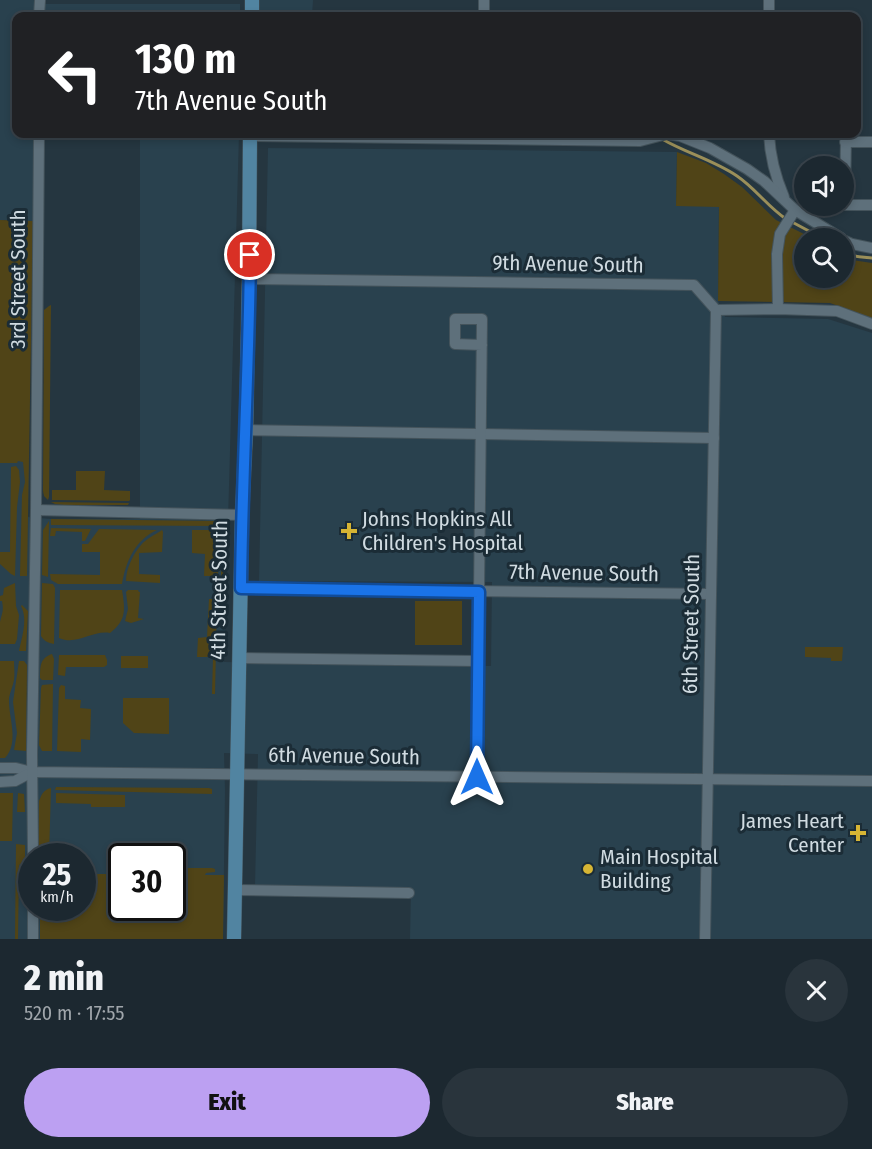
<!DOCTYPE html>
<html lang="en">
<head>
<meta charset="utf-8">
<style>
  :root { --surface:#1c2830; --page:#29343c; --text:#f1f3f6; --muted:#a0a6ab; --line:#3a444c; --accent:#bca0f2 }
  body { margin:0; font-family:"Fira Sans Condensed",sans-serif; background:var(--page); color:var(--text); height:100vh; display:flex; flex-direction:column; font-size:22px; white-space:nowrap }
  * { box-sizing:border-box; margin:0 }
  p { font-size:20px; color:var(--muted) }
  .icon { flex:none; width:33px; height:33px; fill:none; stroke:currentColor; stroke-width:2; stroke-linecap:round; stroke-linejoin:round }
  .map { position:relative; height:939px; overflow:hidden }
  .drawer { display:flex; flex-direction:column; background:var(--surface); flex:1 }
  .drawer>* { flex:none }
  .banner { position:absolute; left:12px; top:12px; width:849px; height:126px; border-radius:12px; box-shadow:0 3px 9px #0003,0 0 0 2px var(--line); background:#202124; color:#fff; overflow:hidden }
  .fabs { position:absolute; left:794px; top:156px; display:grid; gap:12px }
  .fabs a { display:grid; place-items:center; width:60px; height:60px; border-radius:50%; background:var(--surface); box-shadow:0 3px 9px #0003,0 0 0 2px var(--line); font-size:30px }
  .speed { position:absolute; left:18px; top:843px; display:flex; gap:12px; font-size:30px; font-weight:700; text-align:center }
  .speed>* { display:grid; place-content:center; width:78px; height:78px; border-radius:50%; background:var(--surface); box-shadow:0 3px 9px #0003,0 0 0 2px var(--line); line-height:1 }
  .speed small { font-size:15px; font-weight:400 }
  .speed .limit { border:3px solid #111; border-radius:9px; background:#fff; color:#111 }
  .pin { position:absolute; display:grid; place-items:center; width:51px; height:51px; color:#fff; margin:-26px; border:3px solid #fff; border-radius:50%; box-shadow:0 2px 6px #0007 }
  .me { position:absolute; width:66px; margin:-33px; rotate:0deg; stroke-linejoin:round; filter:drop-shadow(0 0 4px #0008) }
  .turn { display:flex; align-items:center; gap:21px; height:126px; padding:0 24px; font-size:27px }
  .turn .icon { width:78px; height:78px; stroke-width:2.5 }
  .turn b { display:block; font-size:42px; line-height:51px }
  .round { display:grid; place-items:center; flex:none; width:63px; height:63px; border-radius:32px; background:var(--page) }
  .head { display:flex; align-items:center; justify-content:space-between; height:102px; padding:0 24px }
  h1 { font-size:36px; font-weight:800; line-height:45px }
  .primary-button { display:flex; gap:12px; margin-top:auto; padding:12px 24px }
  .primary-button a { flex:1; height:69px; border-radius:36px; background:var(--accent); color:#111; font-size:24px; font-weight:800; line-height:69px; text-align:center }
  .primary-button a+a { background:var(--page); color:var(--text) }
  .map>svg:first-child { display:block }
  .built { fill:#29414e; fill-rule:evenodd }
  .green { fill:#504417 }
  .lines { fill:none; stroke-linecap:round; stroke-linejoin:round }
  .stream { stroke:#9b8f59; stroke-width:3 }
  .minor-casing { stroke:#44535b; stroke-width:12 }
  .major-casing { stroke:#44535b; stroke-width:15 }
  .minor { stroke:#5e707b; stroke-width:10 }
  .major { stroke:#5184a1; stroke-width:14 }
  .route-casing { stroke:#114b97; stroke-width:15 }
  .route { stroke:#1a73e8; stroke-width:10 }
  .poi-dot { fill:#d6b534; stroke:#1b2c36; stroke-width:2 }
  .labels { text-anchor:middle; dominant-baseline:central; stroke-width:6; stroke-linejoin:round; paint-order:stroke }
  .street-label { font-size:21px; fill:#d0dbe1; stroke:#1b2c36 }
  .poi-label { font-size:21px; fill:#d0dbe1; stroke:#1b2c36; text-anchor:start }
</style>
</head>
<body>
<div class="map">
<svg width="872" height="939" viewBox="0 0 872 939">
  <rect width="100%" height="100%" fill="#253640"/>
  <g class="built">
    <path d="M0 0H35V4H240V16H16V134H34L33 221 0 220Z"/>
    <path d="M257 0H313L312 16H257Z"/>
    <path d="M140 134H239L224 662 491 666 492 582 259 581 268 148 677 152 676 205 719 206 718 301 725 317 828 319 872 333V939H410L411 889 255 886 258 754 224 753 225 790 223 939H0V371H30L28 517 51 519H140ZM438 516H463V546L438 545ZM32 856H82V908H32ZM122 856H172V908H122Z"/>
  </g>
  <g class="green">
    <path d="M677 152 706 163 724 174 742 187 776 220 812 238H804V278H843V257L852 260 872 263V318L830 303 718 301 719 207 676 206Z"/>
    <path d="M0 220 33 221 27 576H20L22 495 25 482 23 462 18 461 17 463H0Z"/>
    <path d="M51 305 49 497 48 500 44 496 43 491 44 310 49 306Z"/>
    <path d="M16 466 19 470 20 482 17 507 15 576 11 574 0 564V552H10L11 467Z"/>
    <path d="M76 471H105L104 490 130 491V500L129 501 52 500V490H76Z"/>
    <path d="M51 502 128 503H129L128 505H64L55 504Z"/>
    <path d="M51 519 219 521V526L51 525Z"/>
    <path d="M49 521 48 577 42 575 43 530Z"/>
    <path d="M223 521 226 526V576H221L222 523Z"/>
    <path d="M51 528 91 529 85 541H82V532L56 531 55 536H50Z"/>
    <path d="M99 529 157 530C135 540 126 561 122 584H58L51 580 50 574 100 575V552H82V544H88Z"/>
    <path d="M162 530 163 532 162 552 139 553V574L160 575V583L126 581C126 569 133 554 141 545 147 538 155 535 162 530Z"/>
    <path d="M192 530H219L218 576H204L205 554 192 553Z"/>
    <path d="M15 583 16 606 19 615 17 639 15 644H0C0 637 0 628 0 622 2 613 4 611 2 601H0V596L3 595 4 588Z"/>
    <path d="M42 583 53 584 55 588 54 644C48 643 44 641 41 636Z"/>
    <path d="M60 590H122C125 609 127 620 110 633 92 630 77 646 59 638Z"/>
    <path d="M128 590H138L139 592H140L138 618 144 619 131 623 125 621 128 609 126 592Z"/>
    <path d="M209 599H217L215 694H212L213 657H197L198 638 207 637Z"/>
    <rect x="415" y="601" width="47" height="44"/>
    <path d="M22 605 28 611 26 651H19C22 636 28 620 21 606Z"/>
    <path d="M805 647H843L842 661H831V658L805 657Z"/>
    <path d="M52 654 54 659 53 680H42L40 678C40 666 40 658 52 654Z"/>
    <path d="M59 655H105L107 660V665L104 667H66L65 676 58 675Z"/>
    <rect x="121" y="656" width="27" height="12"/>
    <path d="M0 661H14C14 667 15 674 14 680 13 686 10 692 9 698 8 717 20 742 5 758H0Z"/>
    <path d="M19 661H24L27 665 26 751 14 750 17 733 13 702Z"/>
    <path d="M53 684 52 751H42L39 745 41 688 42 685Z"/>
    <path d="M61 685 65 686V699L81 700 80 708 91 709 90 740 81 739V752L57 751 59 688Z"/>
    <path d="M123 698H169V734L134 733 123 723Z"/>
    <path d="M56 787 209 788 212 789V794L55 790Z"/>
    <path d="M51 788 49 856H38L39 801C42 794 43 790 51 788Z"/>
    <path d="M0 793H13L12 841H0Z"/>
    <path d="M18 793 24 794 25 812H17Z"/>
    <path d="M56 793 125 795V807H91V804L56 803Z"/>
    <path d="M16 844 25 845V861L19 865 18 939H15Z"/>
    <path d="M173 868H212L215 869V872L206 873 205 875H224L223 939H40V908H82L83 869H90L91 874H121L122 908H172Z"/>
  </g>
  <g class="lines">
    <g class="stream">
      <path d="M662 139C686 153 713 160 737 176 755 188 768 207 786 219"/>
      <path d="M792 222 822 238"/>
      <path d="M843 252C851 257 862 257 872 258"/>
    </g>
    <g class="minor-casing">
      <g id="minor">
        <path d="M39 16 40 0"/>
        <path d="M484 16V0"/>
        <path d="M769 16V0"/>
        <path d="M769 134C770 156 775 176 784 197"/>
        <path d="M846 134 845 205H872"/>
        <path d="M250 136 640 141 667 134 680 136 710 148 747 169 764 181 795 210 841 238"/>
        <path d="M845 142H872"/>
        <path d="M843 240 852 244 872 248"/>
        <path d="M249 279 694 285 716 310"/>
        <path d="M778 309 777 254 780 234 795 210"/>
        <path d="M716 310 778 309 837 311 872 324"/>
        <path d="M246 430 714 438"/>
        <path d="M36 510 242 515"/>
        <path d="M241 588 711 594"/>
        <path d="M239 658 478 661"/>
        <path d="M0 768H16L32 772 872 781"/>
        <path d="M477 777 482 319H455V344L482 345"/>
        <path d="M0 782 15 781 32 772"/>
        <path d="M33 856 32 753 36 510 39 134"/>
        <path d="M235 890 409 893"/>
        <path d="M33 908V939"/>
        <path d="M705 939 716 310"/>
      </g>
    </g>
    <g class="major-casing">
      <g id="major">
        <path d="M252 16V0"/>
        <path d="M234 939 242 515 246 430 249 279 250 134"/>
      </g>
    </g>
    <use href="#minor" class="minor"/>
    <use href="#major" class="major"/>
  </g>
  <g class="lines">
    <g class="route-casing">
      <path id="route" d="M250 255C249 366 242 477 241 588L479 592 477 777"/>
    </g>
    <use href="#route" class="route"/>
  </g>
  <g class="poi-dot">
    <path d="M346 522h6v6h6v6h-6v6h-6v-6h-6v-6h6z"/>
    <path d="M855 824h6v6h6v6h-6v6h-6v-6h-6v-6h6z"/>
    <circle cx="588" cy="869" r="6"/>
  </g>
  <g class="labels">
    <g class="street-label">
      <text transform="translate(568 264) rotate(1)">9th Avenue South</text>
      <text transform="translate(18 279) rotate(-90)">3rd Street South</text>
      <text transform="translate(584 573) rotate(1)">7th Avenue South</text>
      <text transform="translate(219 590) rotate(-89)">4th Street South</text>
      <text transform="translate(691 624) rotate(-89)">6th Street South</text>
      <text transform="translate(344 756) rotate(1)">6th Avenue South</text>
    </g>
    <g class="poi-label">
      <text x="362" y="519">Johns Hopkins All<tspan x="362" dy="24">Children's Hospital</tspan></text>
      <text x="844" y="821" text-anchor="end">James Heart<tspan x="844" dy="24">Center</tspan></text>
      <text x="600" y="857">Main Hospital<tspan x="600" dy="24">Building</tspan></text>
    </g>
  </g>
</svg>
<div class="fabs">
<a><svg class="icon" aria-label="sound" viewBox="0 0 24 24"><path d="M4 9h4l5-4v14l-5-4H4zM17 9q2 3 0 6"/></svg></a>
<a><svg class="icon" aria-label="search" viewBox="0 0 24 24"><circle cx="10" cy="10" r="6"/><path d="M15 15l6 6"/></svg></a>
</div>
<div class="speed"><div>25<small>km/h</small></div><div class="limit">30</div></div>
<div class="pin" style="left:250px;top:255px;background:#d93025"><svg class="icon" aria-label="arrive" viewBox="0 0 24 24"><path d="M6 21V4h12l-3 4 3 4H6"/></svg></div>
<svg class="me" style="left:477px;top:777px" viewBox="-20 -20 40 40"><path d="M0-17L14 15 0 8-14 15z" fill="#1a73e8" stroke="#fff" stroke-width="4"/></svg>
<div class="banner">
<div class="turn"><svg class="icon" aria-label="left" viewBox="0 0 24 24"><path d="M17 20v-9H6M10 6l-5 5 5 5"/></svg><div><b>130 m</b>7th Avenue South</div></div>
</div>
</div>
<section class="drawer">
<div class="head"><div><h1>2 min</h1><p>520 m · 17:55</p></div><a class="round"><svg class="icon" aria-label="close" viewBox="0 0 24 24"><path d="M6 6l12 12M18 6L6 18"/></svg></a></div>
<div class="primary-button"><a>Exit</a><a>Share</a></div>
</section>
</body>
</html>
